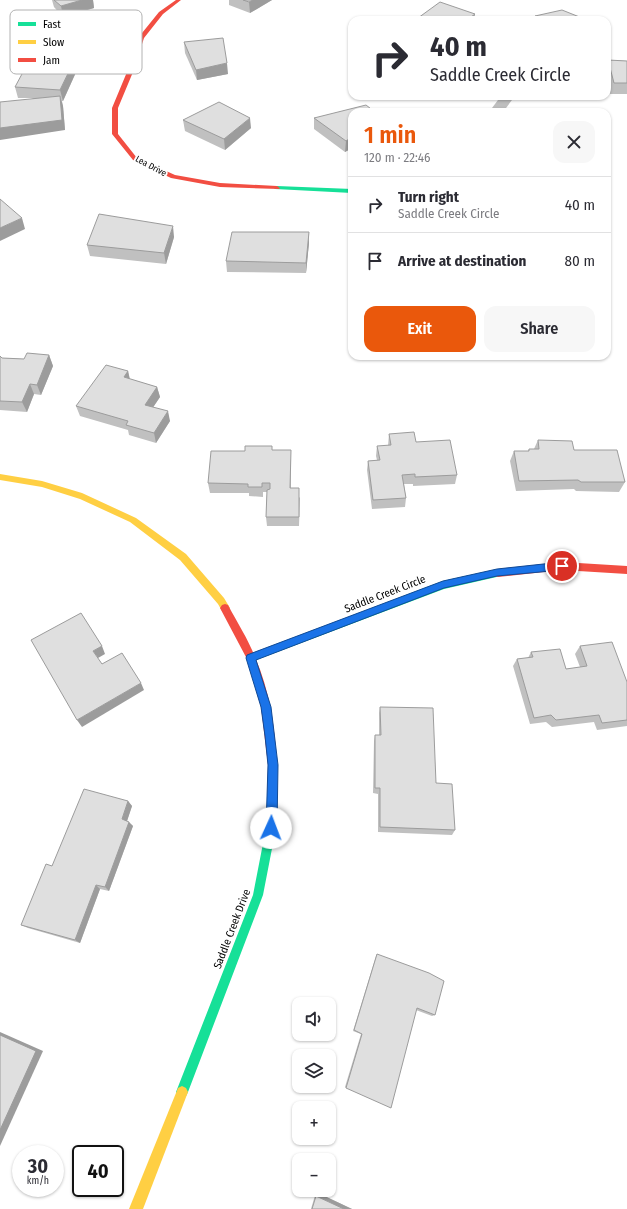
<!DOCTYPE html>
<html lang="en">
<head>
<meta charset="utf-8">
<style>
  :root { --surface:#fff; --page:#f7f7f7; --text:#2b2b33; --muted:#7c7c81; --line:#e1e1e2; --accent:#ea580c }
  body { margin:0; font-family:"Fira Sans Condensed",sans-serif; background:var(--page); color:var(--text); height:100vh; display:flex; flex-direction:column; font-size:15px; white-space:nowrap }
  * { box-sizing:border-box; margin:0 }
  p { font-size:13px; color:var(--muted) }
  .icon { flex:none; width:22px; height:22px; fill:none; stroke:currentColor; stroke-width:2; stroke-linecap:round; stroke-linejoin:round }
  .map { position:relative; flex:1; overflow:hidden }
  .side { position:absolute; left:348px; top:108px; width:263px; height:252px; display:flex; flex-direction:column; background:var(--surface); border-radius:12px; box-shadow:0 1px 3px #0004 }
  .side>* { flex:none }
  .guide { position:absolute; left:348px; top:16px; width:263px; height:84px; border-radius:12px; box-shadow:0 1px 3px #0004; background:#fff; color:var(--text); overflow:hidden }
  .fabs { position:absolute; left:292px; top:997px; display:grid; gap:8px }
  .fabs a { display:grid; place-items:center; width:44px; height:44px; border-radius:8px; background:var(--surface); box-shadow:0 1px 3px #0004; font-size:20px }
  .speed { position:absolute; left:12px; top:1145px; display:flex; gap:8px; font-size:20px; font-weight:700; text-align:center }
  .speed>* { display:grid; place-content:center; width:52px; height:52px; border-radius:50%; background:var(--surface); box-shadow:0 1px 3px #0004; line-height:1 }
  .speed small { font-size:10px; font-weight:400 }
  .speed .limit { border:2px solid #111; border-radius:6px; background:#fff; color:#111 }
  .pin { position:absolute; display:grid; place-items:center; width:34px; height:34px; color:#fff; margin:-17px; border:2px solid #fff; border-radius:50%; box-shadow:0 1px 4px #0007 }
  .me { position:absolute; width:44px; margin:-22px; rotate:2deg; stroke-linejoin:round; filter:drop-shadow(0 0 3px #0008) }
  .turn { display:flex; align-items:center; gap:14px; height:84px; padding:0 16px; font-size:18px }
  .turn .icon { width:52px; height:52px; stroke-width:2.5 }
  .turn b { display:block; font-size:28px; line-height:34px }
  .round { display:grid; place-items:center; flex:none; width:42px; height:42px; border-radius:12px; background:var(--page) }
  .head { display:flex; align-items:center; justify-content:space-between; height:68px; padding:0 16px }
  h1 { font-size:24px; font-weight:600; line-height:30px; color:var(--accent) }
  .primary-button { display:flex; gap:8px; margin-top:auto; padding:8px 16px }
  .primary-button a { flex:1; height:46px; border-radius:12px; background:var(--accent); color:#fff; font-size:16px; font-weight:600; line-height:46px; text-align:center }
  .primary-button a+a { background:var(--page); color:var(--text) }
  ul { padding:0; list-style:none }
  li { display:flex; align-items:center; gap:12px; height:56px; padding:0 16px; border-top:1px solid var(--line) }
  li div { flex:1 }
  li b { display:block; font-size:15px }
  li em { font-style:normal }
  .map>svg:first-child { display:block }
  .lines { fill:none; stroke-linecap:round; stroke-linejoin:round }
  .street { fill:#bebebe; fill-rule:evenodd }
  .fast { fill:#16e098; fill-rule:evenodd }
  .slow { fill:#ffcf43; fill-rule:evenodd }
  .jam { fill:#f24e42; fill-rule:evenodd }
  .wall { fill:#c0c0c0 }
  .shaded-wall { fill:#9c9c9c }
  .building { fill:#dfdfdf; stroke:#9c9c9c }
  .route { fill:#1a73e8; stroke:#114b97 }
  .labels { text-anchor:middle; dominant-baseline:central; stroke-width:4; stroke-linejoin:round; paint-order:stroke }
  .far-street-label { font-size:9px; fill:#000; stroke:#fff }
  .street-label { font-size:11px; fill:#000; stroke:#fff }
  .key { fill:#fff; stroke:#b2b2b2; stroke-width:1 }
  .key-label { font-size:11px; fill:#000 }
</style>
</head>
<body>
<div class="map">
<svg width="627" height="1209" viewBox="0 0 627 1209">
  <rect width="100%" height="100%" fill="#fff"/>
  <g class="lines">
    <path class="street" d="M501 96H515L503 112H489Z"/>
    <g class="fast">
      <path d="M277 186 352 189V193L275 189 274 188Z"/>
      <path d="M498 569 501 570 502 573 501 576 444 589 251 662 248 661 246 658 248 655 443 581Z"/>
      <path d="M272 799 276 800 277 804 276 828 263 895 188 1092 186 1096 182 1098 178 1096 176 1092 253 895 266 828 267 804 268 800Z"/>
    </g>
    <g class="slow">
      <path d="M0 474 42 481 82 493 136 518 186 554 224 598 230 608 228 611 225 612 222 611 218 604 180 560 130 522 80 499 42 487 0 480Z"/>
      <path d="M182 1086 186 1088 188 1092 143 1209H129L178 1088Z"/>
    </g>
    <g class="jam">
      <path d="M176 0H181L163 14 144 38 133 72 118 108V134L137 158 175 175 220 183 277 186 280 188 279 189 220 187 171 178 133 160 112 134V108L127 72 138 38 159 12Z"/>
      <path d="M562 562 627 566V574L562 570 498 577 495 576 494 573 495 570 498 569Z"/>
      <path d="M225 604 228 605C237 622 248 639 255 657 275 703 278 754 277 804L276 808 272 809 268 808 267 804 268 765 261 707 247 659 220 608 222 605Z"/>
    </g>
  </g>
  <g class="wall">
    <path d="M52 0H93L94 8 63 17 54 7Z"/>
    <path d="M229 0H272L250 13 229 5Z"/>
    <path d="M535 16 587 20H534Z"/>
    <path d="M184 42 228 74 197 80 185 53Z"/>
    <path d="M75 59 77 70 63 101H62L63 106 65 130 32 98H18L15 87Z"/>
    <path d="M608 60 627 61V94H610L607 79V65Z"/>
    <path d="M352 112V148L345 152 314 129V118Z"/>
    <path d="M183 120 251 128 225 150 185 131Z"/>
    <path d="M309 232V243L306 273 227 272 226 261Z"/>
    <path d="M174 237 166 264 90 256 87 245Z"/>
    <path d="M49 355 53 366 41 395 34 394 27 412 0 410V356L2 358 24 359Z"/>
    <path d="M128 371 130 379 157 387 160 397 153 407 170 421 156 443 129 435 128 430 80 416 76 406Z"/>
    <path d="M389 434 416 442 457 475 455 484 413 486V484H404L406 498 405 507 372 509 367 470 368 461 377 460 376 456 377 446H388Z"/>
    <path d="M538 440 574 450 625 482 619 492 576 491 574 489 516 491 510 461 514 451H528L529 449H534Z"/>
    <path d="M272 450 291 460V488L300 498 299 526H267L266 517 267 492H263V497L249 496V493H210L208 483Z"/>
    <path d="M580 646 627 682V726L597 730 594 722 552 727 546 722 530 724 513 666 517 659 528 658 531 652 566 669 580 667 575 654Z"/>
    <path d="M380 707 436 783 455 830 452 835 378 832V794L373 793 374 741 375 735H379V713Z"/>
    <path d="M128 801 132 806 127 821 133 826 109 891 100 889 80 943 28 928 21 925 52 866Z"/>
    <path d="M377 954 435 1015 432 1016 416 1010 346 1088 345 1087 361 1034 353 1031 376 956Z"/>
    <path d="M316 1192 352 1209H311Z"/>
  </g>
  <g class="shaded-wall">
    <path d="M82 0H93L94 8 63 17 61 6Z"/>
    <path d="M253 0H272L250 13 249 2Z"/>
    <path d="M475 14 474 20H467Z"/>
    <path d="M75 59 77 70 63 101 60 90Z"/>
    <path d="M227 63 228 74 197 80 196 70Z"/>
    <path d="M60 96 63 106 65 130 0 140V128Z"/>
    <path d="M250 118 251 128 225 150 224 139Z"/>
    <path d="M352 137V148L345 152 346 141Z"/>
    <path d="M22 218 25 229 0 241V228Z"/>
    <path d="M173 226 174 237 166 264 164 253Z"/>
    <path d="M309 232V243L306 273V263Z"/>
    <path d="M49 355 53 366 41 395 37 385Z"/>
    <path d="M128 371 130 381 124 377Z"/>
    <path d="M30 384 34 394 27 412 22 402Z"/>
    <path d="M157 387 160 397 148 415 145 405Z"/>
    <path d="M168 411 170 421 156 443 154 433Z"/>
    <path d="M102 646 105 654 98 658 93 651Z"/>
    <path d="M141 683 144 690 82 727 77 720Z"/>
    <path d="M128 801 132 806 126 824 122 819Z"/>
    <path d="M129 822 133 826 109 891 105 887Z"/>
    <path d="M96 885 100 889 80 943 75 940Z"/>
    <path d="M0 1032 43 1051 0 1146Z"/>
    <path d="M316 1192 352 1209H344L316 1196Z"/>
  </g>
  <g class="building">
    <path d="M54 0H82L61 6Z"/>
    <path d="M243 0H253L249 2Z"/>
    <path d="M440 2 475 14 467 20H423L418 18Z"/>
    <path d="M562 10 587 20H543L535 16Z"/>
    <path d="M223 38 227 63 196 70 184 42Z"/>
    <path d="M30 59H75L60 90 15 87Z"/>
    <path d="M608 60 627 61V83H614Z"/>
    <path d="M60 96 62 120 0 128V102Z"/>
    <path d="M219 102 250 118 224 139 183 120Z"/>
    <path d="M366 105 375 112H352V137L346 141 314 118Z"/>
    <path d="M557 110 563 112H556Z"/>
    <path d="M0 199 22 218 0 228Z"/>
    <path d="M99 214 173 226 164 253 87 245Z"/>
    <path d="M232 232H309L306 263 226 261Z"/>
    <path d="M27 353 49 355 37 385 30 384 22 402 0 401V356L2 358 24 359Z"/>
    <path d="M106 365 128 371 124 377 157 387 145 405 168 411 154 433 126 425 128 421 76 406Z"/>
    <path d="M414 432 416 442 450 440 457 475 415 477V474L402 475 406 498 373 500 368 461 380 460 377 446 391 445 389 434Z"/>
    <path d="M538 440 572 441 574 450H617L625 482H581L578 480 519 481 514 451H529V449H539Z"/>
    <path d="M245 446H272V450H291L290 488H299V517H266L267 490 270 489V483H262V487H248V484L208 483 211 451H245Z"/>
    <path d="M81 613 102 646 93 651 102 664 122 653 141 683 77 720 31 640Z"/>
    <path d="M612 642 627 682V720L602 723 599 715 556 720 551 715 534 718 517 659 533 657 531 652 560 649 566 669 587 666 580 646Z"/>
    <path d="M380 707 433 708 436 783 452 784 455 830 380 827V788H375V735H381Z"/>
    <path d="M84 789 128 801 122 819 129 822 105 887 96 885 75 940 21 925 46 864 52 866Z"/>
    <path d="M377 954 429 973 444 981 435 1015 417 1008 391 1108 346 1088 362 1034 354 1030Z"/>
    <path d="M0 1035 36 1051 0 1130Z"/>
    <path d="M316 1196 344 1209H312Z"/>
  </g>
  <path class="route" d="M562 562 567 566 562 570 497 576 444 588 256 660 271 707 278 765 277 828 275 832 271 833 268 832 266 828 268 765 265 736 261 707 246 658 247 655 443 581 497 569Z"/>
  <g class="labels">
    <g class="far-street-label">
      <text transform="translate(151 166) rotate(28)">Lea Drive</text>
    </g>
    <g class="street-label">
      <text transform="translate(385 594) rotate(-21)">Saddle Creek Circle</text>
      <text transform="translate(232 929) rotate(-69)">Saddle Creek Drive</text>
    </g>
  </g>
  <rect x="10" y="10" width="132" height="64" rx="6" class="key"/>
  <rect x="18" y="22" width="18" height="4" fill="#16e098"/>
  <rect x="18" y="40" width="18" height="4" fill="#ffcf43"/>
  <rect x="18" y="58" width="18" height="4" fill="#f24e42"/>
  <g class="key-label">
    <text x="43" y="28">Fast</text>
    <text x="43" y="46">Slow</text>
    <text x="43" y="64">Jam</text>
  </g>
</svg>
<div class="fabs">
<a><svg class="icon" aria-label="sound" viewBox="0 0 24 24"><path d="M4 9h4l5-4v14l-5-4H4zM17 9q2 3 0 6"/></svg></a>
<a><svg class="icon" aria-label="layers" viewBox="0 0 24 24"><path d="M12 4l9 5-9 5-9-5zM3 14l9 5 9-5"/></svg></a>
<a>+</a>
<a>−</a>
</div>
<div class="speed"><div>30<small>km/h</small></div><div class="limit">40</div></div>
<div class="pin" style="left:562px;top:566px;background:#d93025"><svg class="icon" aria-label="arrive" viewBox="0 0 24 24"><path d="M6 21V4h12l-3 4 3 4H6"/></svg></div>
<svg class="me" style="left:271px;top:828px" viewBox="-20 -20 40 40"><circle r="19" fill="#fff"/><path d="M0-13L10 11 0 6-10 11z" fill="#1a73e8"/></svg>
<div class="guide">
<div class="turn"><svg class="icon" aria-label="right" viewBox="0 0 24 24"><path d="M7 20v-9h11M14 6l5 5-5 5"/></svg><div><b>40 m</b>Saddle Creek Circle</div></div>
</div>
<section class="side">
<div class="head"><div><h1>1 min</h1><p>120 m · 22:46</p></div><a class="round"><svg class="icon" aria-label="close" viewBox="0 0 24 24"><path d="M6 6l12 12M18 6L6 18"/></svg></a></div>
<ul>
<li><svg class="icon" aria-label="right" viewBox="0 0 24 24"><path d="M7 20v-9h11M14 6l5 5-5 5"/></svg><div><b>Turn right</b><p>Saddle Creek Circle</p></div><em>40 m</em></li>
<li><svg class="icon" aria-label="arrive" viewBox="0 0 24 24"><path d="M6 21V4h12l-3 4 3 4H6"/></svg><div><b>Arrive at destination</b></div><em>80 m</em></li>
</ul>
<div class="primary-button"><a>Exit</a><a>Share</a></div>
</section>
</div>
</body>
</html>
